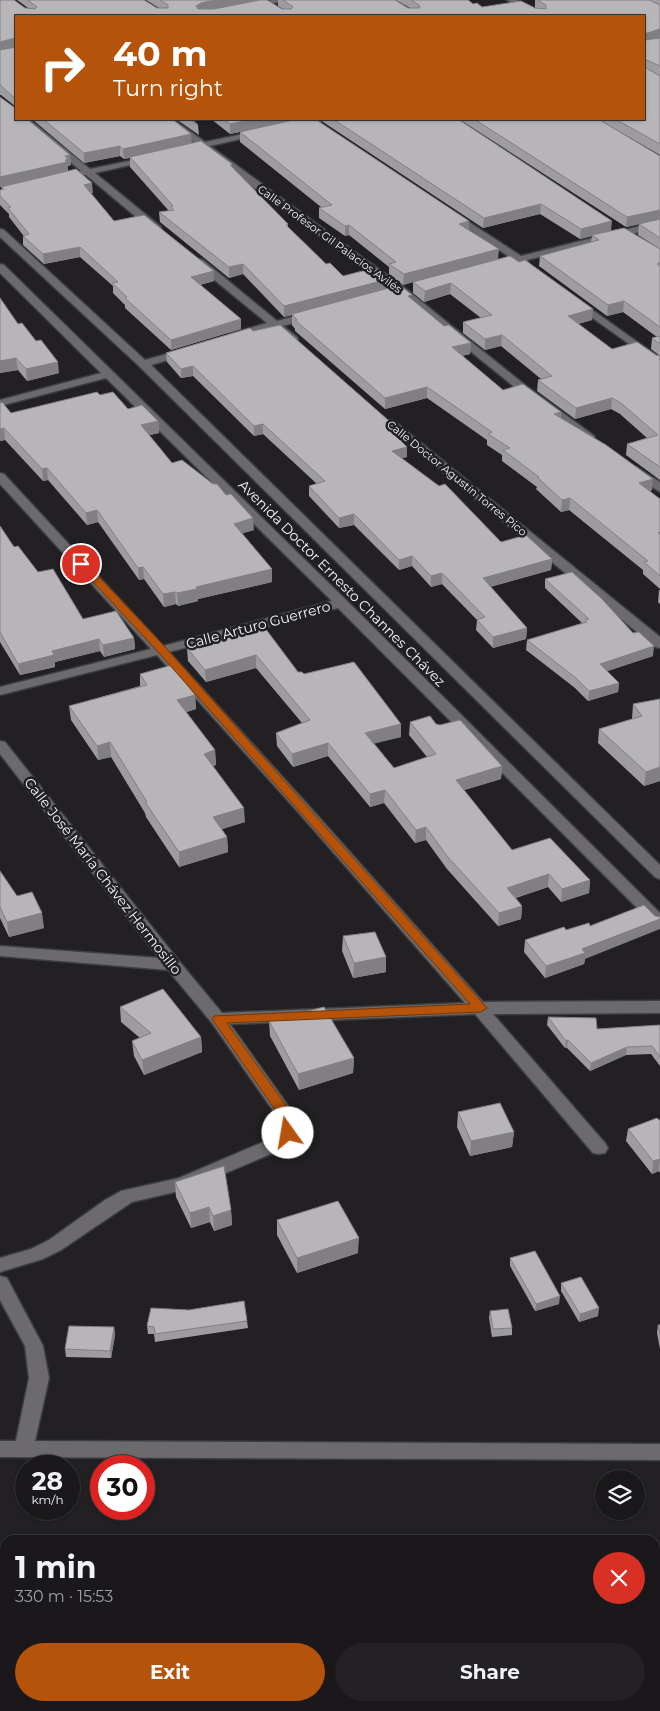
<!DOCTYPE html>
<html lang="en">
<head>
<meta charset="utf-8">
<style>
  :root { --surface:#1a181a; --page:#232123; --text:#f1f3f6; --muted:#9fa0a2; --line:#383739; --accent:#b45309 }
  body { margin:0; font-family:Montserrat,sans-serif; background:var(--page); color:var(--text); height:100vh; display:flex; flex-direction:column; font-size:19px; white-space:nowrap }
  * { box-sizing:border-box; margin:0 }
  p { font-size:16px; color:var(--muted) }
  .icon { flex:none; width:28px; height:28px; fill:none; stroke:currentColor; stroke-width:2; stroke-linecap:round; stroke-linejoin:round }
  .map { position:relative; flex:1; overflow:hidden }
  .sheet { position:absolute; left:0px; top:1535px; width:660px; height:176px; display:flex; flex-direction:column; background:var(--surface); border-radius:15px 15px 0 0; box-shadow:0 1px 4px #0004,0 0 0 1px var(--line) }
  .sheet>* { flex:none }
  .banner { position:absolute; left:15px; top:15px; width:630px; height:105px; border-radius:0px; box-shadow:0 1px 4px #0004,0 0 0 1px var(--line); background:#b45309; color:#fff; overflow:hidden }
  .tools { position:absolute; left:595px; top:1470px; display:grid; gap:10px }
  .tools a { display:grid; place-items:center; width:50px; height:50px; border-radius:50%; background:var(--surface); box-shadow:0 1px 4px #0004,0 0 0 1px var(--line); font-size:25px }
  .speed { position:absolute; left:15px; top:1455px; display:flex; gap:10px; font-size:25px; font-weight:700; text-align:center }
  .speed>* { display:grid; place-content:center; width:65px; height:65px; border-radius:50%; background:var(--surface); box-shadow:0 1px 4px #0004,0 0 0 1px var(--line); line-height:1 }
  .speed small { font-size:12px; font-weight:400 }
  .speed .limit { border:8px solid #d22; background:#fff; color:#111 }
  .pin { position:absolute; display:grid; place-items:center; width:42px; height:42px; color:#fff; margin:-21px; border:2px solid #fff; border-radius:50%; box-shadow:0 1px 5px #0007 }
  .me { position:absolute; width:55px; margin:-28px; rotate:347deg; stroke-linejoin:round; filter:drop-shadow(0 0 4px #0008) }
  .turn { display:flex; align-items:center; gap:18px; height:105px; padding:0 15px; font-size:22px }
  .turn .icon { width:65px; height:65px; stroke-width:2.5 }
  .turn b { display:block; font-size:35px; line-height:42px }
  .round { display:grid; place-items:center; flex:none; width:52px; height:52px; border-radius:26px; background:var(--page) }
  .head { display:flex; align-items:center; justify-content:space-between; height:85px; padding:0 15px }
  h1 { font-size:30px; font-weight:700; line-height:38px }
  .button { display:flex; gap:10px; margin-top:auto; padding:10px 15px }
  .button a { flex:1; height:58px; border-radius:30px; background:var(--accent); color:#fff; font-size:20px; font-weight:700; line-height:58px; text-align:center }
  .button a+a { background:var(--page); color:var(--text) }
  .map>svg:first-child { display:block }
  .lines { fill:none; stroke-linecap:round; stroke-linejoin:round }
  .minor-casing { stroke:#3e3d3f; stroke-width:3 }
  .minor { fill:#6c6a6d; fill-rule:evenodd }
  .wall { fill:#9e9c9f }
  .shaded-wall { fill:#817f82 }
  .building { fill:#b8b5b9; stroke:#817f82 }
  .route { fill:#b45309; stroke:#753606 }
  .labels { text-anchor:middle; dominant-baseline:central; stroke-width:5; stroke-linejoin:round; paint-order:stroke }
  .far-street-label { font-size:11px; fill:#f4f3f5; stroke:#222023 }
  .street-label { font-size:14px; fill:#f4f3f5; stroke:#222023 }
</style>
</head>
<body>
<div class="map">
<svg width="660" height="1711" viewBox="0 0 660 1711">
  <rect width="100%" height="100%" fill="#222023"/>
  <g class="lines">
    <g class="minor-casing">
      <g id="minor">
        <path d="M272 0H289L252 8 248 6Z"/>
        <path d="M507 0H517L545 16H535Z"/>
        <path d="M20 119H29L90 169 153 156V160L95 173 161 227V231H153L86 175 77 176V172L81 171Z"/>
        <path d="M163 119H173L205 142 262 130V134L210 146 406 289 525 385 593 435 595 437 593 439H585L517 389 398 293 201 149H193L191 147 196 144Z"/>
        <path d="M308 119H325L323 121 296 127 291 124Z"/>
        <path d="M452 211 521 256 660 221V227L527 260 529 263 528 265C522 266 520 263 515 264 507 264 501 268 493 267L492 265 493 263 511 258 449 216V212Z"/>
        <path d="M0 229 4 230 145 360 185 349 189 350 190 352 189 354 151 365 660 865V879L655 877 139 366 0 237Z"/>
        <path d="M199 259 203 260 277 321 310 312 315 315 314 317 283 326 297 337 298 339 297 341H289L273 328 234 339 230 338 229 336 230 334 267 323 195 264 194 262 195 260Z"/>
        <path d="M0 264 4 265 346 600 660 913V927L655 926 338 608 169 652 309 806 483 1002 660 1001V1013L493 1014 605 1143 608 1148 605 1153 599 1154 593 1153 475 1014 230 1024 299 1121 294 1137 280 1150 188 1189 132 1202 61 1250 43 1259 0 1272V1258L31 1249 49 1240 105 1200 121 1191 179 1178 268 1140 280 1130 281 1122 212 1023 168 970 0 956V946L159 958 0 754V741L5 742 179 961 222 1013 465 1003 298 812 157 655 0 695V687L151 649 0 484V473L4 474 163 646 332 601 106 378 0 406V400L101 373 0 273Z"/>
        <path d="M577 299 660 358V366L573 304 572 302 573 300Z"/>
        <path d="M390 420 394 421 660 637V648L655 647 386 425 384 423Z"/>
        <path d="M636 467 660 482V492L632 474 630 471 632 468Z"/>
        <path d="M0 1276 7 1278 43 1346 49 1378 35 1441 660 1444V1460L0 1457V1441H16L29 1378 25 1346 0 1300Z"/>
      </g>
    </g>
    <use href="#minor" class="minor"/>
  </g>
  <g class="wall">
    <path d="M0 0 25 8H28L17 0H144L157 8H159L146 0H267L282 9H283L278 6V0H395L408 8H410L396 0H468L473 4 482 7 536 8H535V0H660V155L605 123 660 156V249L638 235 639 224 626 227 459 119H644V16H16V119L70 155 71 165 68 166V171L93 193H91L114 221 214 271V281L200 285 241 319V329L171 350 125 308V305L113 293V286L80 257 44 264 23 245V235L9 217V214L0 205V190H2L1 187 8 185 0 187V97L15 108 16 107 1 95H0Z"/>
    <path d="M32 119H172L192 143 232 164V167L288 224V227L326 264 343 276 389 288 412 300 444 326 471 343 470 354 462 356 503 390 561 412V418L652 490 650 491 660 499V589L643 574V570L569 510 561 512 536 489 537 487 502 461V455L487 445V440L427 398 385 409 295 331V329L292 325V315L284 317 243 274 229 278 160 222 159 212 169 211 130 167V158L124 159 120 156 84 163Z"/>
    <path d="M176 119H189L198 125 199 135Z"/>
    <path d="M211 119H315L469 221V230L498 259 592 320 578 324 612 349 660 356V480L626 455 627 444 647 438 620 414 611 409 575 419 537 391 538 380 541 379 501 346 485 350 463 333V322L481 318 450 294 424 302 413 293V282L403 285 389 274V267L349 235 345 236 319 218V208L321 207 240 142V132L230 134Z"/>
    <path d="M323 119H458L611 231 660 250V356L651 349 652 338 657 337 623 312 607 316 539 266 540 256 591 242 592 236 580 239 540 214 483 228 323 122Z"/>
    <path d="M0 298 18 324 59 373 27 381 18 370 0 373Z"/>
    <path d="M253 331 404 434V444L407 457 402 458 501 542 552 559 551 570 490 587 527 628 526 639 493 648 476 630 477 620 442 584 431 587 412 566 399 570 354 525 339 528 309 496V486L317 484 263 434 254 436 193 376 181 378 167 362 166 353Z"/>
    <path d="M100 395 128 409 158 421 159 433 149 435 172 463 254 530 242 533 272 569V582L198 599V601L178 606 176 604 164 607 144 579 139 580 98 522 87 525 48 480 43 481 5 440 0 441V403L11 413Z"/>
    <path d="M0 526 14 547 83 619 134 638 135 649 104 657 100 651 55 662V667L20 675 0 642Z"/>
    <path d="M545 579 653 656 607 671 619 683 618 692 588 701 575 688 526 650 527 640 582 623 545 588Z"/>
    <path d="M659 590H660V604L658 602Z"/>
    <path d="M237 630 298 672 304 674 401 737 374 743 394 768 427 757 409 735 410 722 436 724 502 766 501 779 464 790 512 850 590 880 589 893 561 902 548 887 516 898 522 906 521 919 498 926 447 869 426 840 415 843 384 803 370 807 328 756 293 767 277 746 276 733 302 723 256 668 206 682 188 661 187 648 237 634Z"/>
    <path d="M140 674 195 695 196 709 186 712 215 750 216 765 213 766 245 822 222 829 227 837 228 852 179 867 146 817 145 813 111 757 98 760 71 720 69 706 140 686Z"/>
    <path d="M660 699V781L644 786 598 743 599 729 632 719 633 704Z"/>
    <path d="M0 871 17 896 44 928 9 937 0 918Z"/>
    <path d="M343 936 386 957V972L353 978 342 951Z"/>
    <path d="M525 940 585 959 584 964 545 978 524 952Z"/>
    <path d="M120 1007 201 1037 202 1052 144 1075 134 1056 132 1041 140 1038 121 1022Z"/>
    <path d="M548 1017 597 1029 660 1025V1066L651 1054 626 1055 590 1071 567 1048H565L547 1025Z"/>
    <path d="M269 1021 354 1058 353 1073 299 1090 270 1036Z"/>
    <path d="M458 1112 514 1132 512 1147 470 1156 457 1127Z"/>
    <path d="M660 1120V1173L659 1171 652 1174 626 1141 628 1129Z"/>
    <path d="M175 1182 231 1210 232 1225 214 1231 210 1222 191 1228 176 1197Z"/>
    <path d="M277 1220 358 1253 297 1273 277 1235Z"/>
    <path d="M510 1258 559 1304 535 1311 510 1266Z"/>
    <path d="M561 1283 598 1316 579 1322 561 1291Z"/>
    <path d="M490 1311 512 1328V1335L492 1337 489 1318Z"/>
    <path d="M247 1321 248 1328 155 1342 154 1334H148L147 1326Z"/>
    <path d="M658 1325H660V1349L657 1333Z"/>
    <path d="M114 1327 115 1335 111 1358 66 1357 65 1349Z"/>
  </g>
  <g class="shaded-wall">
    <path d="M216 0H258L196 16V6L201 3Z"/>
    <path d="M660 29V38L644 43V34Z"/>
    <path d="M15 38 16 47 0 51V42Z"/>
    <path d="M255 119H299L230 134V124Z"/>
    <path d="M191 134 192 144 124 159 123 149Z"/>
    <path d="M120 146V156L84 163V153Z"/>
    <path d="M70 155 71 165 68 166V172L0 187V177Z"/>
    <path d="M92 183 93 193 85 195 84 185Z"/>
    <path d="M541 204 540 214 483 228 484 218Z"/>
    <path d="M660 210V220L626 227 627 217Z"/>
    <path d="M469 221V232L459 224Z"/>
    <path d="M612 221 611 231 580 239 581 229Z"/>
    <path d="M349 225V235L345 236V226Z"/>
    <path d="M80 247V257L44 264 43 254Z"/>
    <path d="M499 249 498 259 403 285 404 274Z"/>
    <path d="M243 264V274L229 278V267Z"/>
    <path d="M214 271V281L191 287V277Z"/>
    <path d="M389 279V289L284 317V306Z"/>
    <path d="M451 283 450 294 424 302 425 291Z"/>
    <path d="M624 301 623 312 607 316 608 305Z"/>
    <path d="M593 309 592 320 567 327 568 316Z"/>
    <path d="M241 319V329L171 350V340Z"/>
    <path d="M502 335 501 346 485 350V339Z"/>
    <path d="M471 343 470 354 451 358 452 347Z"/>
    <path d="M16 358 18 370 0 373V361Z"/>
    <path d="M58 362 59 373 27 381 26 369Z"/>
    <path d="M193 366V376L181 378V369Z"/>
    <path d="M427 387V398L385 409V398Z"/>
    <path d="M612 398 611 409 575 419 576 408Z"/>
    <path d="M561 412 560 423 554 414Z"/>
    <path d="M158 421 159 433 142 437 141 425Z"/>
    <path d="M263 424V434L254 436V426Z"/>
    <path d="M4 428 5 440 0 441V429Z"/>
    <path d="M404 434V444L396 436Z"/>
    <path d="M407 447V457L391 461 392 451Z"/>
    <path d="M47 468 48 480 43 481 42 469Z"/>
    <path d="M653 479 652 490 638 494 639 483Z"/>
    <path d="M570 498 569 510 561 512 562 500Z"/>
    <path d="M97 510 98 522 87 525 86 513Z"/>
    <path d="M354 514V525L339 528V518Z"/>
    <path d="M253 518 254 530 234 536V524Z"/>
    <path d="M412 556V566L399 570V560Z"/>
    <path d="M552 559 551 570 482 589 483 578Z"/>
    <path d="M143 567 144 579 139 580 138 568Z"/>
    <path d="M272 569V582L198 599V601L178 606 177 593 196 587Z"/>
    <path d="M442 573V584L431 587V576Z"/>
    <path d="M175 592 176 604 164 607 163 594Z"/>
    <path d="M527 628 526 639 493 648V637Z"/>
    <path d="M134 638 135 649 104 657 103 645Z"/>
    <path d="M99 639 100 651 55 662V667L20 675 18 664 52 651Z"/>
    <path d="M654 646 653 656 599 674 600 664Z"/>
    <path d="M256 655V668L206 682 205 670Z"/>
    <path d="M619 683 618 692 588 701 589 691Z"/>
    <path d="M195 695 196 709 178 715 177 700Z"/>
    <path d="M401 724V737L365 746V733Z"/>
    <path d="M110 742 111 757 98 760 97 746Z"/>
    <path d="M328 743V756L293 767 292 754Z"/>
    <path d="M215 750 216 765 205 768 204 754Z"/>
    <path d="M502 766 501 779 455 793 456 780Z"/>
    <path d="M660 767V781L644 786 646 772Z"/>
    <path d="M385 790 384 803 370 807V794Z"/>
    <path d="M244 808 245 822 213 832V817Z"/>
    <path d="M426 827V840L415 843 416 830Z"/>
    <path d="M227 837 228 852 179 867V852Z"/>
    <path d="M549 874 548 887 506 901 507 888Z"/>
    <path d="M590 880 589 893 561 902 562 889Z"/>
    <path d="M522 906 521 919 498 926 499 913Z"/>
    <path d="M42 913 44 928 9 937 7 922Z"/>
    <path d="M660 919V929L585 959 584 964 545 978 546 966 582 949Z"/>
    <path d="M386 957V972L353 978 354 963Z"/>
    <path d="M201 1037 202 1052 144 1075 142 1060Z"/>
    <path d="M568 1040 567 1048H565L566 1041Z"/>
    <path d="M627 1047 626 1055 590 1071 591 1063Z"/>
    <path d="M354 1058 353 1073 299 1090 298 1074Z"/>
    <path d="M514 1132 512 1147 470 1156 471 1141Z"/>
    <path d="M660 1159 659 1171 652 1174 653 1161Z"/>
    <path d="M209 1207 210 1222 191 1228 190 1213Z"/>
    <path d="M231 1210 232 1225 214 1231 213 1216Z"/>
    <path d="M359 1238 358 1253 297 1273V1258Z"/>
    <path d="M560 1296 559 1304 535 1311 536 1304Z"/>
    <path d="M599 1308 598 1316 579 1322 580 1314Z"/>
    <path d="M114 1327 115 1335 111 1358 110 1351Z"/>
  </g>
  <g class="building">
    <path d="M0 0H14L25 8 35 9 37 7 28 0H144L157 8H168V5L160 0H216L201 3 196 6 198 9H214L260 0H267L282 9H291L293 7 283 0H395L408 8H420L419 5 411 0H468L473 4 477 3 482 7 521 1 535 8 546 9V5L537 0H649L660 5V29L644 34V16H16V39L15 38 0 42Z"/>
    <path d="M644 37 645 40 660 38V66L644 59Z"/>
    <path d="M16 47V99L0 85V50Z"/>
    <path d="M644 64V67L660 76V144L615 119H644Z"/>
    <path d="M0 97 15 108 16 103V119H27L70 155 65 156 68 159 65 160 67 162 0 177Z"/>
    <path d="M43 119H172L191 134 123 149 120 146 84 153Z"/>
    <path d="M189 119H192L198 125Z"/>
    <path d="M223 119H255L230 124Z"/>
    <path d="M298 119H315L469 221 459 224 499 249 404 274 389 264 396 262 349 225 345 226 319 208 332 205 240 132Z"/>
    <path d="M333 119H458L612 221 581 229 541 204 484 218Z"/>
    <path d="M474 119H598L660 156V210L627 217Z"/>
    <path d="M201 141 232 164 230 165 288 224 286 225 326 264 330 263 343 276 374 268 389 279 284 306 243 264 229 267 159 212 174 210 171 207 173 206 130 157Z"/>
    <path d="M76 169 92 183 84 185 114 221 144 215 214 271 191 277 241 319 171 340 125 298 127 297 112 283 118 282 80 247 43 254 23 236 29 234 8 208 11 207 0 196V190L4 189 1 187Z"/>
    <path d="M660 219V238L639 224Z"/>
    <path d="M624 228 660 249V263L657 264 660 266V327L624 301 608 305 540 256 599 240 592 235Z"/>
    <path d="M510 256 519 262 525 260 593 309 568 316 612 349 637 342 656 355 660 356V359H659L660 360V467L627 444 658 435 621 403 612 398 576 408 538 380 552 376 502 335 485 339 463 322 492 315 451 283 425 291 413 282Z"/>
    <path d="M400 285 412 295 408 296 444 326 449 325 471 343 452 347 503 390 523 384 561 412 554 414 606 445 653 479 639 483 660 499V532L658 533 660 535V576L644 562 648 561 570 498 562 500 537 477H539L503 450 510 448 488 434 492 432 427 387 385 398 295 320H297L292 314Z"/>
    <path d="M0 298 18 324 22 323 36 341 41 340 58 362 26 369 16 358 0 361Z"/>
    <path d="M280 325 404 434 396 436 407 447 392 451 439 486 445 484 501 542 526 535 552 559 483 578 527 628 493 637 477 620 485 617 442 573 431 576 412 556 399 560 354 514 339 518 309 486 325 481 263 424 254 426 193 366 181 369 166 353 250 328 253 331Z"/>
    <path d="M660 336V344L652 338Z"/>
    <path d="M97 392 100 395 113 392 128 409 142 405 158 421 141 425 172 463 182 460 213 484H217L226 495 231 494 253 518 234 524 272 569 196 587 197 589 177 593 175 592 163 594 143 567 138 568 97 510 86 513 47 468 42 469 4 428 0 429V403L2 402 11 413Z"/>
    <path d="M0 526 14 547 18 546 38 572 53 569 83 619 116 611 134 638 103 645 99 639 52 651 54 655 18 664 0 632Z"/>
    <path d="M572 572 602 599 633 633 639 632 654 646 600 664 619 683 589 691 576 678 527 640 587 622 585 620 589 619 545 579Z"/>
    <path d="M262 624 298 672H302L304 674 354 662 401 724 365 733 394 768 436 754 410 722 430 716 436 724 440 725 460 720 502 766 456 780 512 850 550 838 590 880 562 889 549 874 507 888 522 906 499 913 447 856 426 827 416 830 385 790 370 794 328 743 292 754 276 733 310 720 256 655 205 670 187 648 239 633 237 630Z"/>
    <path d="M172 665 195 695 177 700 215 750 204 754 244 808 213 817 227 837 179 852 145 802H147L110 742 97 746 69 706 147 685 140 674Z"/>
    <path d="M660 699V767L646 772 599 729 642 716 633 704Z"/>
    <path d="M0 871 17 896 32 892 42 913 7 922 0 907Z"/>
    <path d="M644 905 655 916 660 917V919L582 949 585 953 546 966 525 940 564 927 566 930 589 923 590 926Z"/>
    <path d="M375 932 386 957 354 963 343 936Z"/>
    <path d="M163 989 201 1037 142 1060 132 1041 151 1033 120 1007Z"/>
    <path d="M324 1007 354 1058 298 1074 269 1021Z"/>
    <path d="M548 1017 596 1018 597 1029 660 1025V1057L652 1046 627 1047 591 1063 568 1040 566 1041Z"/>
    <path d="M500 1103 514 1132 471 1141 458 1112Z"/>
    <path d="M657 1118 659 1120H660V1159L653 1161 628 1129Z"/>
    <path d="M224 1166 231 1210 213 1216 209 1207 190 1213 175 1182Z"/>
    <path d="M338 1201 359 1238 297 1258 277 1220Z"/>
    <path d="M535 1251 560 1296 536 1304 510 1258Z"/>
    <path d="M581 1277 599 1308 580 1314 561 1283Z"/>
    <path d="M244 1301 247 1321 155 1334 154 1327 147 1326 151 1308 189 1310Z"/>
    <path d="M508 1309 512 1328 493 1329 490 1311Z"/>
    <path d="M658 1325H660V1335Z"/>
    <path d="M69 1326 114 1327 110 1351 65 1349Z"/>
  </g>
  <path class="route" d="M81 561 85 562 166 648 487 1008 481 1012 227 1023 295 1118 296 1121 292 1136H283L281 1133 283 1121 214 1022 212 1019 214 1016 470 1004 159 653 78 566V562Z"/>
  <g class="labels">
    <g class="far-street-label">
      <text transform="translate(330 239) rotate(36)">Calle Profesor Gil Palacios Avilés</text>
      <text transform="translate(457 478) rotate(39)">Calle Doctor Agustín Torres Pico</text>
    </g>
    <g class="street-label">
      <text transform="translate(342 583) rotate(45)">Avenida Doctor Ernesto Channes Chávez</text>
      <text transform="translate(258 625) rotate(-15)">Calle Arturo Guerrero</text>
      <text transform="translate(103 876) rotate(52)">Calle José María Chávez Hermosillo</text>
    </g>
  </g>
</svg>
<div class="tools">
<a><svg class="icon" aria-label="layers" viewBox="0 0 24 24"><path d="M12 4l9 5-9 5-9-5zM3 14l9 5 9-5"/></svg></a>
</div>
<div class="speed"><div>28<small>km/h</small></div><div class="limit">30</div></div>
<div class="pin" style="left:81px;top:564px;background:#d93025"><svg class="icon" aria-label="arrive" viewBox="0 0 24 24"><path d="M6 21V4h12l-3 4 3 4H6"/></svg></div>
<svg class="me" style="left:288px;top:1133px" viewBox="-20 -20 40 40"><circle r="19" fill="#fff"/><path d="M0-13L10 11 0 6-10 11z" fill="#b45309"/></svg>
<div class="banner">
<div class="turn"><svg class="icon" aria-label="right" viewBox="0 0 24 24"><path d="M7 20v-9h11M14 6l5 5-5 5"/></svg><div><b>40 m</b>Turn right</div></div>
</div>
<section class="sheet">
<div class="head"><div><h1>1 min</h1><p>330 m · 15:53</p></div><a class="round" style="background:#d93025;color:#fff"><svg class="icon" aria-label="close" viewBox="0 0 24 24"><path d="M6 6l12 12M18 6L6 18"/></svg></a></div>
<div class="button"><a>Exit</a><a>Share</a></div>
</section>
</div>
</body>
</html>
